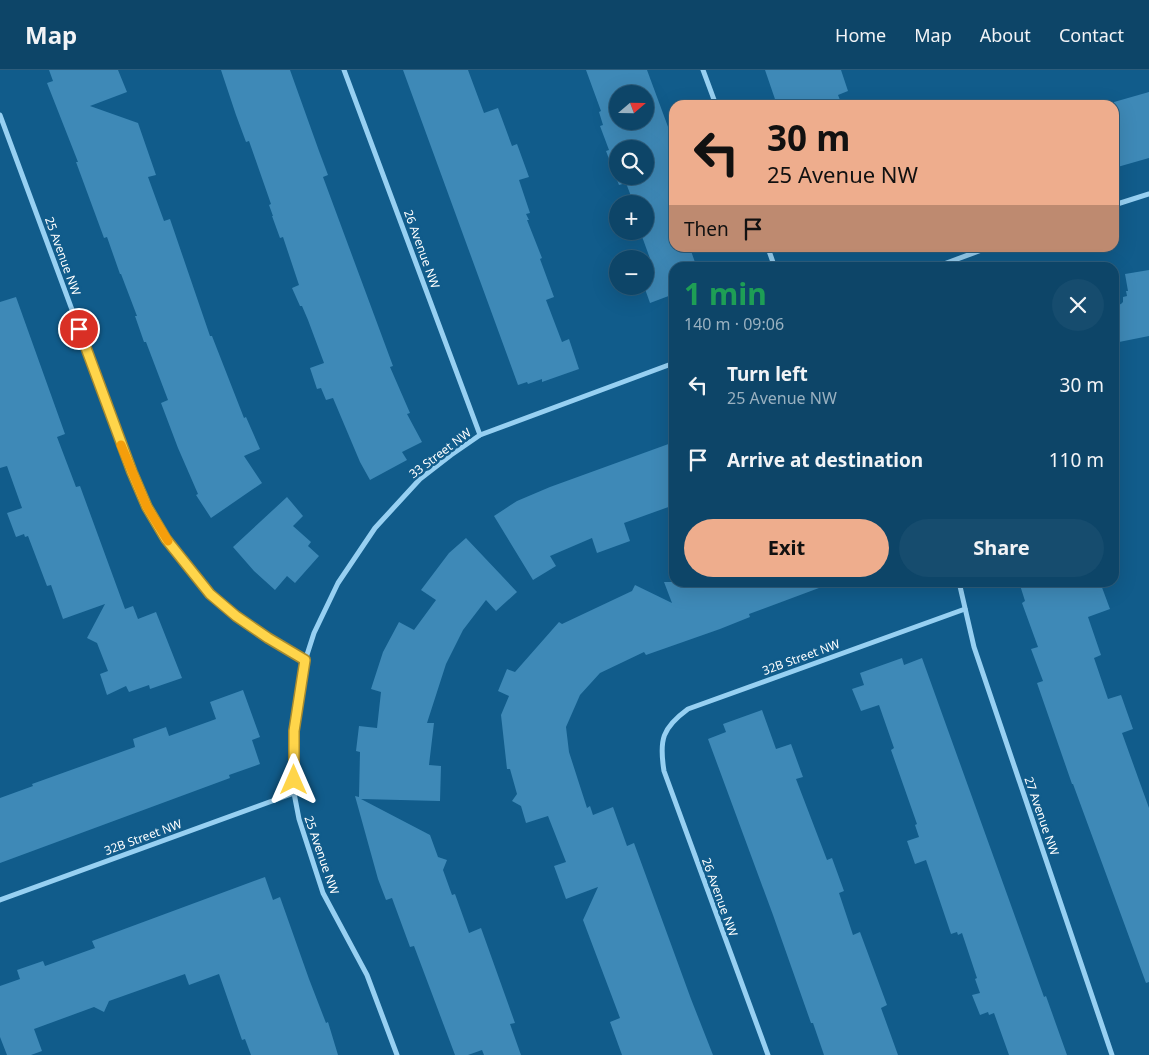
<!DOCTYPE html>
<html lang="en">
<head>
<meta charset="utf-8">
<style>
  :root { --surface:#0d4568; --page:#164c6e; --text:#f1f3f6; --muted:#9ab1c0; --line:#2d5d7c; --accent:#eead8d }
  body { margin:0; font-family:"Noto Sans",sans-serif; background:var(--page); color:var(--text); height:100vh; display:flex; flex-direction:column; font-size:19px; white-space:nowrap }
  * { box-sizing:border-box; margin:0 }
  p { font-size:16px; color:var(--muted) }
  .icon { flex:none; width:28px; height:28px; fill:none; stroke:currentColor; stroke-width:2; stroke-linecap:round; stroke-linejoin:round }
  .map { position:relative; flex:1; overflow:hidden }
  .drawer { position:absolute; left:669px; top:192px; width:450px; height:325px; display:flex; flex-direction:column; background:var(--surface); border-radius:15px; box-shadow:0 5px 20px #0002,0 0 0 1px var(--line) }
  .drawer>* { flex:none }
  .banner { position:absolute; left:669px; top:30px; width:450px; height:152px; border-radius:15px; box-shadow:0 5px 20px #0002,0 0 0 1px var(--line); background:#eead8d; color:#111; overflow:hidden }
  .needle { width:32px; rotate:70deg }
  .fabs { position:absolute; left:609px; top:15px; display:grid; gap:10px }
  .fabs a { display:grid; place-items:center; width:45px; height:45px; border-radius:50%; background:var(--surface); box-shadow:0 5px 20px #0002,0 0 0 1px var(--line); font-size:25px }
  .pin { position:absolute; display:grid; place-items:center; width:42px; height:42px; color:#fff; margin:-21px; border:2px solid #fff; border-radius:50%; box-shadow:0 1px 5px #0007 }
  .me { position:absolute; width:55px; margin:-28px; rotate:0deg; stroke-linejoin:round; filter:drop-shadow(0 0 4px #0008) }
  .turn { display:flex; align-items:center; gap:18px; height:105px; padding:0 15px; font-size:22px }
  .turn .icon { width:65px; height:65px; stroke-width:2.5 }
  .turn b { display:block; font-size:35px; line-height:42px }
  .then { display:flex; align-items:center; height:48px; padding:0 15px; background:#0003; gap:10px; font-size:19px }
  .round { display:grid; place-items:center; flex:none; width:52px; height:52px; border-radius:26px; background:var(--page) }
  .summary { display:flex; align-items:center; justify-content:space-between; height:85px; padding:0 15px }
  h1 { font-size:30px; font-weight:700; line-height:38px; color:#1e9e55 }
  .primary-button { display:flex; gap:10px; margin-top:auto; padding:10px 15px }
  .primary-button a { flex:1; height:58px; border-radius:30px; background:var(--accent); color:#111; font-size:20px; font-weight:700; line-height:58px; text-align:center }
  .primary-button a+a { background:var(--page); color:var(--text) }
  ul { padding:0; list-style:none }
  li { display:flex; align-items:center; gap:15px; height:75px; padding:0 15px }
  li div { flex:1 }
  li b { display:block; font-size:19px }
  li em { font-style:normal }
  header { display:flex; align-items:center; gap:30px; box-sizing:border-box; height:70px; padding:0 25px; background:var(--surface); border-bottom:1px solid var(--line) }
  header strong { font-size:24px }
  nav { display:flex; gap:28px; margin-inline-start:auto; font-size:18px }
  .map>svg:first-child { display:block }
  .building { fill:#3e89b7; fill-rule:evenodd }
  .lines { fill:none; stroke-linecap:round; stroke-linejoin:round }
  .minor { stroke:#97d0f2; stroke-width:5 }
  .route-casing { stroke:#a68a30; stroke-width:12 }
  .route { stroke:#ffd54a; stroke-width:9 }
  .slow { stroke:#f59e0b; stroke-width:9 }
  .labels { text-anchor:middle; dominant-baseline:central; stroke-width:5; stroke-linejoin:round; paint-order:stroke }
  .street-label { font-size:12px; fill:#fff; stroke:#115c8b }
</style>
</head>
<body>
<header>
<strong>Map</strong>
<nav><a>Home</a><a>Map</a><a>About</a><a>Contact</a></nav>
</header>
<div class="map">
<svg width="1149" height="985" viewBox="0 0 1149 985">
  <rect width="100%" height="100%" fill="#115c8b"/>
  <g class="building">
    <path d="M49 0H118L127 22 90 36 138 53 156 105 148 107 164 151 170 149 210 266H212L244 348 246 347 260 379 244 386 262 413 211 448 196 425 198 424 178 378 161 333 168 330 146 272H144L135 246H137L121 204H120L107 167 104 168 76 92H78L47 13 53 11Z"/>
    <path d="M221 0H290L319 81 328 105 323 107 393 296 390 297 410 343 407 344 422 372 402 382 407 390 370 410 360 392 333 328 326 330 321 318 317 319 310 298 324 293 308 250 302 236H300L292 218 299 215 283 167 280 168 272 146H273L269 135 271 134 249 71 246 72 236 45Z"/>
    <path d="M403 0H468L484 43 498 38 512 76 517 74 529 107 519 110 530 143 526 144 529 150H527L542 188 540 189 554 227 546 230 562 272 569 269 579 299 542 312V309L528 314 527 312 518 315Z"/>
    <path d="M586 0H647L674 73V178H690L697 198H674V224L650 233 645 219V197L652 194 640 161H645V134H634L626 113 619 115 606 81 609 80 600 56 603 55 599 42 601 41ZM618 24H645V51H618ZM618 79H645V106H618Z"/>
    <path d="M765 0H841L848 21 838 25 842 35H777Z"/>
    <path d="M1149 22V88L1114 98V32Z"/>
    <path d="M1149 200V266L1114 273V236L1121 234 1123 232V227L1127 226 1126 221H1128L1125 204Z"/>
    <path d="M16 227 65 364 57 367 76 417 80 416 125 539 133 536 138 549 156 542 182 608 150 619 149 615 129 622 126 616 107 625 100 604 108 601 97 573 87 568 105 534 63 549 51 515 47 516 28 466 25 467 24 464 16 467 7 443 22 438 7 396 0 398V232Z"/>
    <path d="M674 372V435L624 453 630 471 597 483 592 468 550 486 556 496 533 510 494 446 517 431 550 417Z"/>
    <path d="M287 427 303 446 293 456 311 472 308 476 319 486 295 513 287 506 275 520 254 501 233 477Z"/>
    <path d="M466 468 517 522 496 541 486 530 463 560 446 594 427 653H434L429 695 441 696 440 731 361 729 430 765 438 787 447 790 443 800 452 825 455 824 469 863 481 858 515 953 510 954 521 985H484L482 980 468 985H455L414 876 410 877 392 828 386 830 378 809 355 726 359 727 360 682 356 681 359 656 377 658 381 622 371 619 383 582 399 552 414 560 436 530 421 520 449 483Z"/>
    <path d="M664 512H827V515L749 544 750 547 720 559 646 585 644 582 600 603 580 625 566 657 569 682 587 738 590 736 593 745 613 737 627 776 634 773 691 929 713 985H622L610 952 620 948 583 850 598 817 566 829 554 796 566 792 548 746 526 753 521 736 512 731 517 724 510 699H507L501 645 509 626 498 621 507 599 515 602 559 552 562 554 632 521 635 515 672 533Z"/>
    <path d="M1019 512H1100L1110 539 1088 547 1101 585 1094 588 1108 629 1121 625 1133 659 1122 663 1149 738V912L1146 913 1073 714H1072L1037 613 1043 611 1031 579 1038 577 1022 533 1025 531Z"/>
    <path d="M902 588 904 595 922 588 1044 927 1046 926 1067 985H1009L994 943 989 945 988 942 980 945 972 925 980 923 975 909 977 908 962 863 958 865 957 862 951 864 926 790 915 794 907 771 919 767 915 755 917 754 891 680 894 678 879 635 861 641 852 619 864 615 860 603Z"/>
    <path d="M243 620 260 667 252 670 260 694 229 705 230 708 0 793V728L33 716 32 714 135 677 133 669 166 657 169 666 216 649 210 632Z"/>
    <path d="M762 640 776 679 791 674 803 707 796 709 827 790 832 788 844 821 839 823 853 865 860 862 887 935 881 938 898 985H824L813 953H811L773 845 708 669 726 662 723 654Z"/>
    <path d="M265 807 273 830 280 827 309 909 326 953 328 952 338 985H251L245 969 242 970 219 904 189 915 185 904 109 931 104 942 94 937 34 959 42 981 31 985H7L0 967V916L20 909 17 900 43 891 45 896 95 878 92 871Z"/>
  </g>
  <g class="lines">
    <g class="minor">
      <path d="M344 0 480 365"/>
      <path d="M703 0 716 35"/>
      <path d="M0 45 132 402C151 446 176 490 210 525 238 551 272 571 305 591"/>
      <path d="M1114 135 1149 124"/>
      <path d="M768 178 775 198"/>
      <path d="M933 198 987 178"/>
      <path d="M959 512 974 577 1112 985"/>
      <path d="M0 830 294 723"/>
      <path d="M397 985 367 905 323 823 299 749 294 723V661L305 591 314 563 338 513 375 458 420 409 451 385 480 365 674 293"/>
      <path d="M768 985 664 701C659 670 662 658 688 639L965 539"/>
    </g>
  </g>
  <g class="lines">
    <g class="route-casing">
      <path id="route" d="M79 259 132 402 147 437 166 469 210 524 236 546 268 568 305 590 294 661V710"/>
    </g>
    <use href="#route" class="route"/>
    <path class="slow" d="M121 375 147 437 168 471"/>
  </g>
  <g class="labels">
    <g class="street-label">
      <text transform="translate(422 179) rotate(70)">26 Avenue NW</text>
      <text transform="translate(63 186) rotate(70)">25 Avenue NW</text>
      <text transform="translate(440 383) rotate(-37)">33 Street NW</text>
      <text transform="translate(801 587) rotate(-20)">32B Street NW</text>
      <text transform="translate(1042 746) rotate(71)">27 Avenue NW</text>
      <text transform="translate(143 767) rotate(-20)">32B Street NW</text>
      <text transform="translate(322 785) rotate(71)">25 Avenue NW</text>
      <text transform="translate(720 827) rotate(70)">26 Avenue NW</text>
    </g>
  </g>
</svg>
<div class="fabs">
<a><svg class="needle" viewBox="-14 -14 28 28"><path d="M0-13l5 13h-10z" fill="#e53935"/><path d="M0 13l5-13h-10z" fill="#9ab1c0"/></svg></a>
<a><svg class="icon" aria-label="search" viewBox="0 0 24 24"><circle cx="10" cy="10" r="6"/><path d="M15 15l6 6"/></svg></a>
<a>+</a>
<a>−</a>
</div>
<div class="pin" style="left:79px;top:259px;background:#d93025"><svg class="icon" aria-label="arrive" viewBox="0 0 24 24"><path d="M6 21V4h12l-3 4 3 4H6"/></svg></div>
<svg class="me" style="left:294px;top:710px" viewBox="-20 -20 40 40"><path d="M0-17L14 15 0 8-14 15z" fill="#ffd54a" stroke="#fff" stroke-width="4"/></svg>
<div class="banner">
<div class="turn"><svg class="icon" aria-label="left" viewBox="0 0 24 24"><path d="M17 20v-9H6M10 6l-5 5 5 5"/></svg><div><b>30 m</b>25 Avenue NW</div></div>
<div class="then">Then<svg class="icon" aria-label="arrive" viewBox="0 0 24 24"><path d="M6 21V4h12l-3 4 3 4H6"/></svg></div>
</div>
<section class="drawer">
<div class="summary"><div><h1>1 min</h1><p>140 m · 09:06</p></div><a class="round"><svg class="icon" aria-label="close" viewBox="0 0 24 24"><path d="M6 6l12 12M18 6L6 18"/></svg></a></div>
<ul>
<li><svg class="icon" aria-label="left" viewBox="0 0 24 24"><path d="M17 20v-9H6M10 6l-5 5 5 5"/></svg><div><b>Turn left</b><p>25 Avenue NW</p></div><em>30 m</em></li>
<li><svg class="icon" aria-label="arrive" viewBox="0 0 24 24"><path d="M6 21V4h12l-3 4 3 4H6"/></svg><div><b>Arrive at destination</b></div><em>110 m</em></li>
</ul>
<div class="primary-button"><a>Exit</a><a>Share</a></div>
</section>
</div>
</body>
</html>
